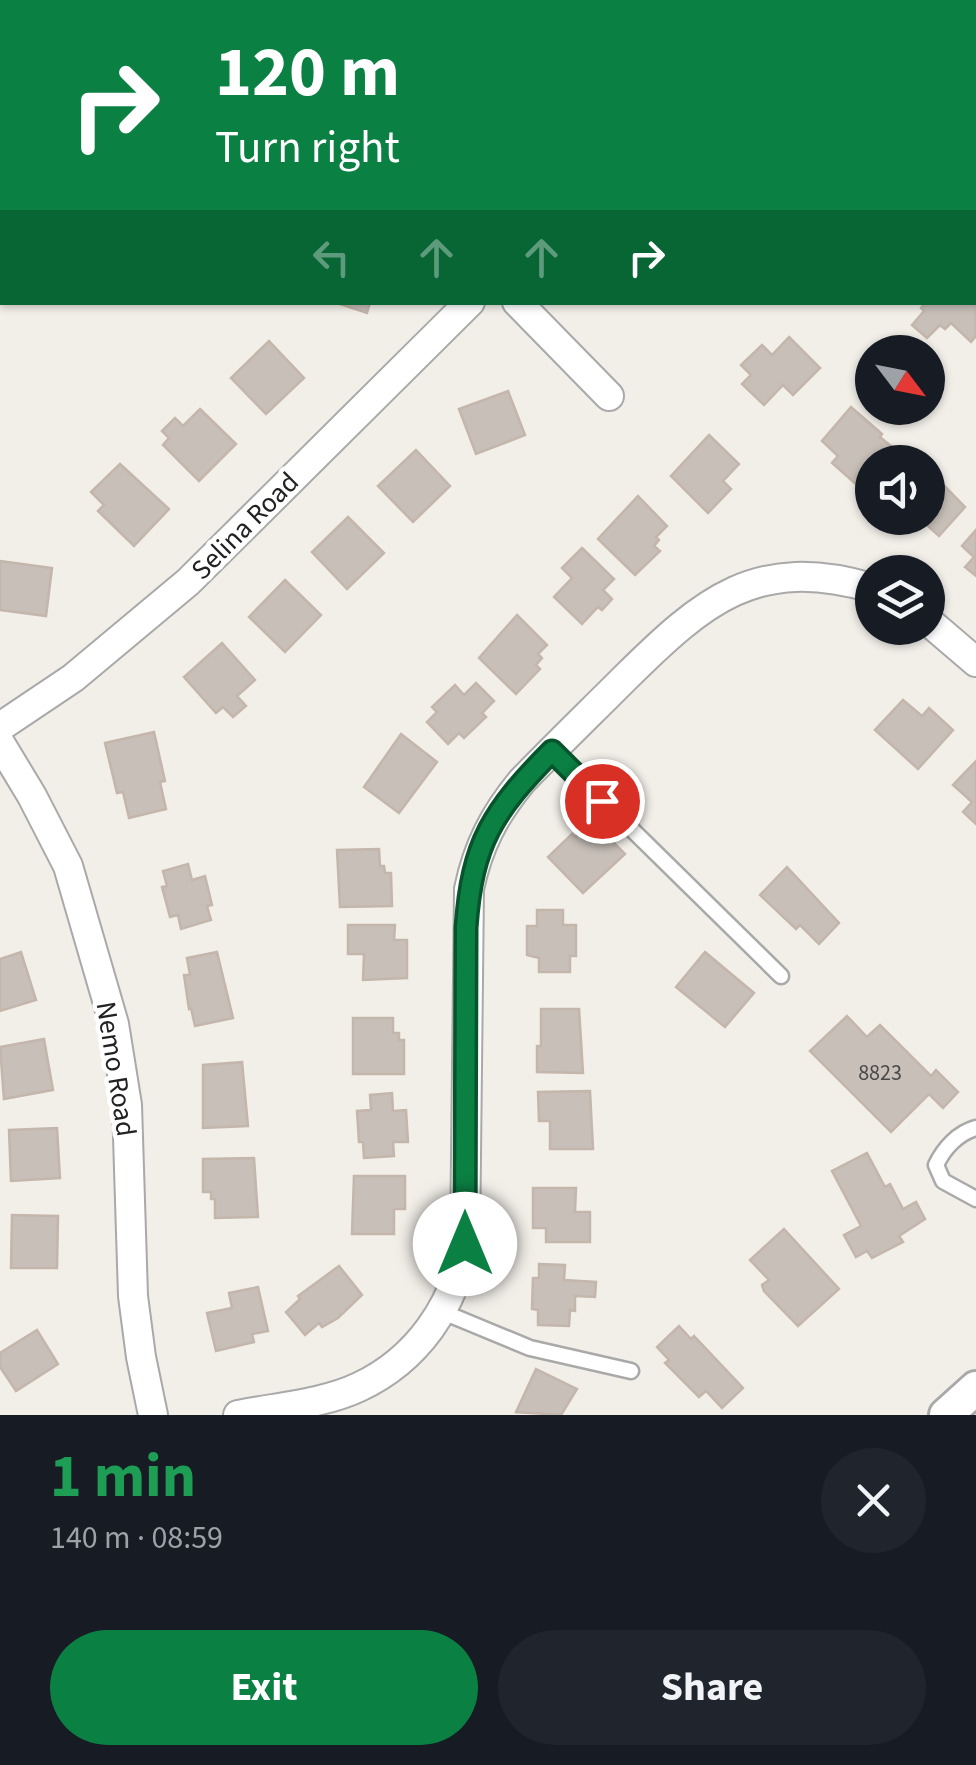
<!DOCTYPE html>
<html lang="en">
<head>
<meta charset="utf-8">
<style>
  :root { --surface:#171b24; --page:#20242c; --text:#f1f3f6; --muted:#9ea1a6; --accent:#0b8043 }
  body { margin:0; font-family:"Source Sans 3",sans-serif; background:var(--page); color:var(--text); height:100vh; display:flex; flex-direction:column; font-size:38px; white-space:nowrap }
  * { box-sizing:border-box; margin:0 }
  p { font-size:32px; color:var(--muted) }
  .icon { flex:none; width:55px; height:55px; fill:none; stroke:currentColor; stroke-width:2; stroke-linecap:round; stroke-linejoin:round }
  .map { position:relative; height:1415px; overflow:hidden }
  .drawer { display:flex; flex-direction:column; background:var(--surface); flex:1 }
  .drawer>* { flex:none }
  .hud { position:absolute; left:0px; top:0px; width:978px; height:305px; box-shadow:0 2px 8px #0004; background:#0b8043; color:#fff; overflow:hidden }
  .needle { width:65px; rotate:122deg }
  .fabs { position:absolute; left:855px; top:335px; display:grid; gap:20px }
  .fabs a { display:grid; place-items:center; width:90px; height:90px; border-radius:50%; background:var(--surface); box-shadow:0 2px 8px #0004; font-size:50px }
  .pin { position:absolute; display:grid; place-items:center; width:85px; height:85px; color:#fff; margin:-42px; border:5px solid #fff; border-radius:50%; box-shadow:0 2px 10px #0007 }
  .me { position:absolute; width:110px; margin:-55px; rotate:0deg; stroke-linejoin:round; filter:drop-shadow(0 0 8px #0008) }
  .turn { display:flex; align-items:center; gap:35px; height:210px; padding:0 50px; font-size:45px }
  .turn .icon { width:130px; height:130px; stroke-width:2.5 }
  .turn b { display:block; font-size:70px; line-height:85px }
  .lanes { display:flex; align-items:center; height:95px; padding:0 50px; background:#0003; justify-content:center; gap:50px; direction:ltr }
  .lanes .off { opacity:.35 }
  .round { display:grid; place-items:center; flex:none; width:105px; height:105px; border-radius:52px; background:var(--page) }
  .headline { display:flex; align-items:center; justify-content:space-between; height:170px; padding:0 50px }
  h1 { font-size:60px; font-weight:700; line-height:75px; color:#1e9e55 }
  .action { display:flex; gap:20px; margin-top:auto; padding:20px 50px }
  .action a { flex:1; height:115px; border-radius:60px; background:var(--accent); color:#fff; font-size:40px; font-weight:700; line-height:115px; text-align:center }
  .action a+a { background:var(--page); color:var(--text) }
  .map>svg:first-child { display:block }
  .building { fill:#c7bfb8; stroke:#c4b6ab; stroke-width:2.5 }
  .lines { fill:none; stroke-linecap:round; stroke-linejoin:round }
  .service-casing { stroke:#a9a9a9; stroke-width:19 }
  .minor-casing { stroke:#a9a9a9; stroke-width:32 }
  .tertiary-casing { stroke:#a9a9a9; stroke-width:38 }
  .service { stroke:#fff; stroke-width:14 }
  .minor { stroke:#fff; stroke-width:28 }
  .tertiary { stroke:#fff; stroke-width:32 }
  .route-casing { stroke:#07532c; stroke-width:25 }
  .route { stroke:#0b8043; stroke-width:18 }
  .labels { text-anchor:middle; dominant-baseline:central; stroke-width:9; stroke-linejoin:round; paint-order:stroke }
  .number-label { font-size:22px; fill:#4b4948 }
  .street-label { font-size:28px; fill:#222; stroke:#fff }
</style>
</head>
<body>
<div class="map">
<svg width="976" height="1415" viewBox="0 0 976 1415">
  <rect width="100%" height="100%" fill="#f2efe9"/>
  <g class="building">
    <path d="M975 288 976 336 971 342 951 323 945 329 940 325 927 338 912 325 924 311 921 308 926 302H975Z"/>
    <path d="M334 302H370L367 313Z"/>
    <path d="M789 337 820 368 793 395 783 385 764 405 742 384 751 375 741 365 762 345 772 355Z"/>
    <path d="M269 341 304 378 266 414 231 378Z"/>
    <path d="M508 391 525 435 476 454 459 409Z"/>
    <path d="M851 407 882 434 880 437 892 447 879 462H872V470L858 486 832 463 838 456 822 441Z"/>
    <path d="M200 409 236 444 199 481 163 445 169 438 162 431 175 418 183 426Z"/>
    <path d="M709 435 739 464 723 481 731 489 708 513 671 476Z"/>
    <path d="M416 450 450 486 413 522 378 486Z"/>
    <path d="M120 464 169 509 134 546 98 511 104 505 91 492Z"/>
    <path d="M928 469 965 507 939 536 919 518H928Z"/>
    <path d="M638 496 667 526 656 537 659 540 654 546 660 551 635 575 598 539Z"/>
    <path d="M348 517 384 553 347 589 312 552Z"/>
    <path d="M976 530V576L965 567 974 557 962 546Z"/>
    <path d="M582 548 614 579 603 590 612 599 602 610 598 607 582 624 554 597 572 578 562 568Z"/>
    <path d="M0 561 52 568 46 616 0 610Z"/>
    <path d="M285 580 321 615 285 652 249 617Z"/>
    <path d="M517 615 547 645 538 654 542 658 536 665 540 669 516 694 479 658Z"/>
    <path d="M222 643 255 680 237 696 246 706 233 717 223 707 216 713 184 677Z"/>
    <path d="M476 683 494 701 482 713 486 717 464 738 459 733 448 744 427 722 437 712 432 707 455 685 464 695Z"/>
    <path d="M903 700 922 716 929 708 953 730 918 769 875 730Z"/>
    <path d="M154 732 165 781 160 782 166 809 129 818 123 792 117 793 105 743Z"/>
    <path d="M401 734 437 762 399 813 364 787Z"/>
    <path d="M976 761V824L963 812 972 802 953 785Z"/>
    <path d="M596 825 625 854 583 893 548 857 572 834 575 837 580 833 584 837Z"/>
    <path d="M379 849 380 866H384L385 873H391L392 906 340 907 337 850Z"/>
    <path d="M188 864 192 880 205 876 212 905 207 906 211 920 181 929 178 915 170 917 162 887 167 886 163 871Z"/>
    <path d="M787 867 839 923 819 944 800 925 796 929 760 895Z"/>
    <path d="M537 910H563V925H576V956H570V972H539V958L527 955V926H537Z"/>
    <path d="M348 925H395L394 940H407V978L363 980 364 954H348Z"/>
    <path d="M21 952 36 1000 0 1011V959Z"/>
    <path d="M217 952 233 1018 195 1026 191 1008 189 1009 184 975H190L187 958Z"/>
    <path d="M705 952 754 993 725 1027 676 987Z"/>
    <path d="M541 1009H579L583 1073 537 1072V1046H541Z"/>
    <path d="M847 1016 867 1037 880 1025 931 1076 936 1070 958 1092 943 1108 929 1094 891 1132 810 1051Z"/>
    <path d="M353 1018H393V1033H399V1040H404V1074H353Z"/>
    <path d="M44 1039 53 1090 4 1099 0 1047Z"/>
    <path d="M242 1062 248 1126 203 1128V1065Z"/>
    <path d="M590 1091 593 1149H550V1121H539L538 1092Z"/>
    <path d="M392 1093 393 1111 406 1110 408 1142H393L394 1156 364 1158 363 1142H359L357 1111 371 1110 370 1095Z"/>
    <path d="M57 1128 60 1178 11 1181 9 1130Z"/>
    <path d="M867 1153 885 1187 890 1184 903 1209 916 1202 925 1219 899 1236 903 1242 872 1258 867 1251 856 1257 844 1235 861 1226 832 1171Z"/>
    <path d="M254 1158 258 1217 215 1218V1199H211V1192H203V1159Z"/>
    <path d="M354 1176H405V1209H394V1234H352Z"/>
    <path d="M533 1188H576L575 1212H590V1242H546V1228H533Z"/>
    <path d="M12 1215 58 1216 57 1268H11Z"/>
    <path d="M784 1229 839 1289 798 1326 764 1291 762 1285 769 1280 750 1260Z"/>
    <path d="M539 1264 565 1265 564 1280 596 1282 595 1297 575 1296V1311L570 1310 569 1326 538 1325V1310L532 1309 533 1278H539Z"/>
    <path d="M339 1266 362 1295 338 1318 322 1327 319 1323 305 1335 286 1312 300 1299 298 1296Z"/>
    <path d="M258 1287 268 1331 252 1334 254 1342 216 1351 207 1313 232 1308 229 1293Z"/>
    <path d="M679 1326 691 1339 694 1336 743 1388 722 1408 706 1391 699 1397 665 1363 669 1360 657 1347Z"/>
    <path d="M37 1330 58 1364 16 1391 0 1367V1353Z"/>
    <path d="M536 1369 577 1389 561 1415 516 1412Z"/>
  </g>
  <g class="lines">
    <g class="service-casing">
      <g id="service">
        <path d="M552 751 781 976"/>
        <path d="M976 1128C958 1133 944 1148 936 1165L943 1181 976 1199"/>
        <path d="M443 1312 530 1348 631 1371"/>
      </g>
    </g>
    <g class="minor-casing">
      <g id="minor">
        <path d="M133 0 138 2"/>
        <path d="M744 0 747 2"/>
        <path d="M768 2 770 0"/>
        <path d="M975 207 976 208"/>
        <path d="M517 302 609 396"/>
        <path d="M928 621 976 662"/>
        <path d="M0 727 73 678 188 582 470 302"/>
        <path d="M0 743 32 796 68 866 114 1024 127 1105 133 1296 141 1357 153 1415"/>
        <path d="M238 1415C278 1407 323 1404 359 1387 417 1360 455 1305 465 1244L469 889C478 846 494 815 522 781 556 746 591 712 625 678 703 601 756 554 872 588"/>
      </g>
    </g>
    <g class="tertiary-casing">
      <path id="tertiary" d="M946 1415 976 1388"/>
    </g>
    <use href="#service" class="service"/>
    <use href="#minor" class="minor"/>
    <use href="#tertiary" class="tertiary"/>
  </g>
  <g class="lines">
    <g class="route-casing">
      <path id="route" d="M465 1244 466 928C472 842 493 811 552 751L602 801"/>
    </g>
    <use href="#route" class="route"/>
  </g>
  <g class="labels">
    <g class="number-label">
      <text x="880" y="1073">8823</text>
    </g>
    <g class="street-label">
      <text transform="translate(245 526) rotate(-45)">Selina Road</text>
      <text transform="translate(116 1069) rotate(81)">Nemo Road</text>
    </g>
  </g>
</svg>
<div class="fabs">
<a><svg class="needle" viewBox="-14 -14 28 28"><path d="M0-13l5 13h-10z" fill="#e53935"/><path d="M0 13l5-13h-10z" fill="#9ea1a6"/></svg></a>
<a><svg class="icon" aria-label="sound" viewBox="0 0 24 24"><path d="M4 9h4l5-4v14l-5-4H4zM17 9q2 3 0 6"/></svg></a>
<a><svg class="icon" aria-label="layers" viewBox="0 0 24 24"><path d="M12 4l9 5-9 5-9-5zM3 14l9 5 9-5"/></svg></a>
</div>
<div class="pin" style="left:602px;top:801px;background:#d93025"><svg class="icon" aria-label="arrive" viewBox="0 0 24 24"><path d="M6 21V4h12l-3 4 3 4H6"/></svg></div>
<svg class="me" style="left:465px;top:1244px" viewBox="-20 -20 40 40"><circle r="19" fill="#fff"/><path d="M0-13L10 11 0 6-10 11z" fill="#0b8043"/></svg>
<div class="hud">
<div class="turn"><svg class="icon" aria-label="right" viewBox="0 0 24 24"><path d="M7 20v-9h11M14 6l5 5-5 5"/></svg><div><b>120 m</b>Turn right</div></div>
<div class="lanes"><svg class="icon off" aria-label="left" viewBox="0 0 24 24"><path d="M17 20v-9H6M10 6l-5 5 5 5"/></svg><svg class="icon off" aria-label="ahead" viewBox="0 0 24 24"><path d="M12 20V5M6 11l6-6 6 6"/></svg><svg class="icon off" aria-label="ahead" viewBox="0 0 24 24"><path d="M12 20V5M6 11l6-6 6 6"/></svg><svg class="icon" aria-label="right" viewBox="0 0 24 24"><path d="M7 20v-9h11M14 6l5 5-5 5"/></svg></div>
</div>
</div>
<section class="drawer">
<div class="headline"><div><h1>1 min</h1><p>140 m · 08:59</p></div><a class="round"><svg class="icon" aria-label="close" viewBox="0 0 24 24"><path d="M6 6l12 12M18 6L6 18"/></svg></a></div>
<div class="action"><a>Exit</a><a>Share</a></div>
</section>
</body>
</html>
